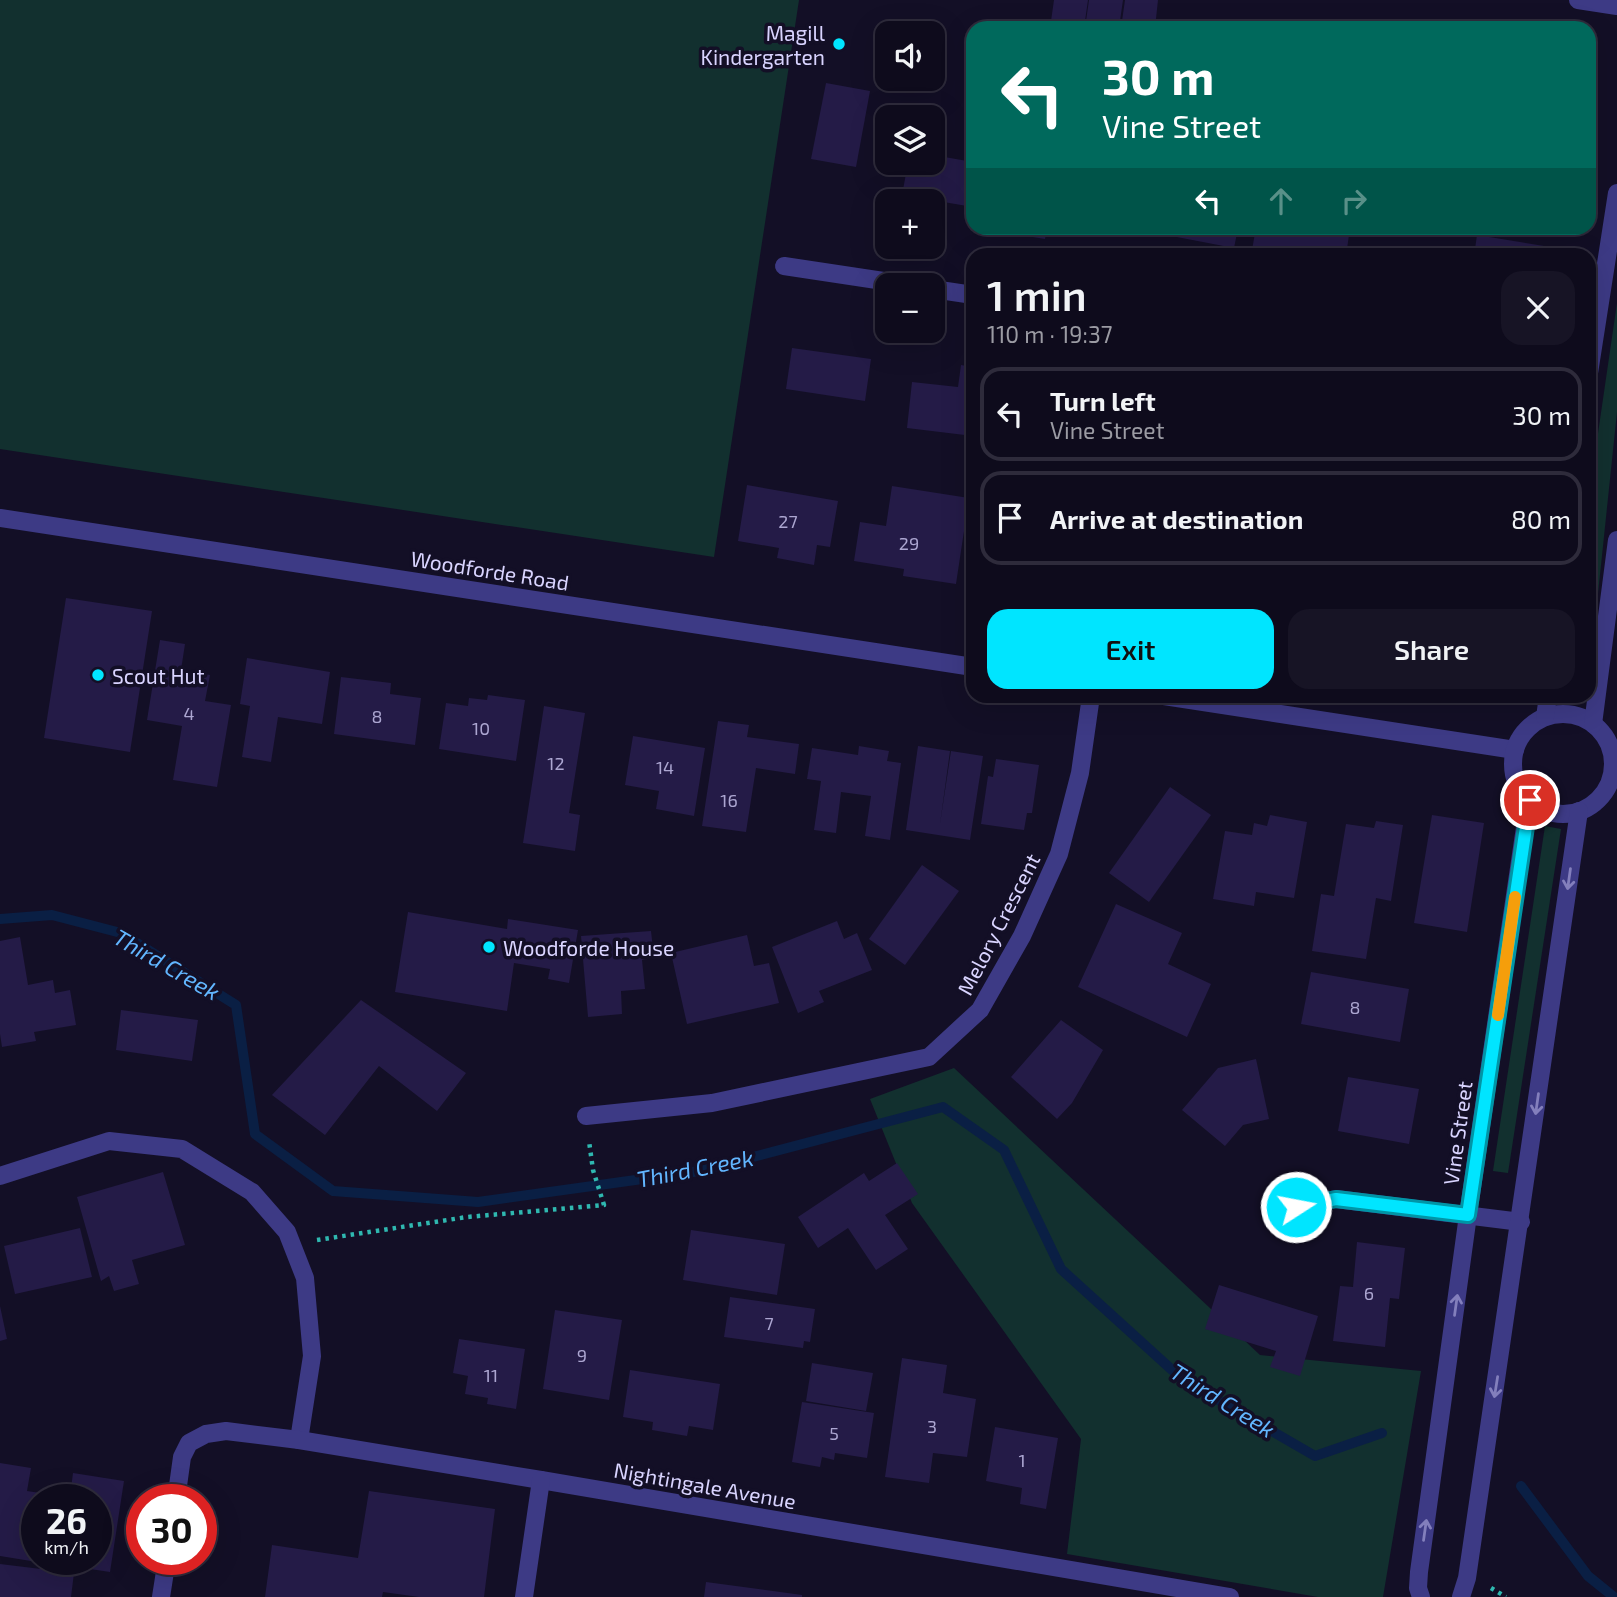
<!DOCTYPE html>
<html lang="en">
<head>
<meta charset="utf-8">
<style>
  :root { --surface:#0e0b1c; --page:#171425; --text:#f1f3f6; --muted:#9b9ba3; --line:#2e2b3b; --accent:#00e5ff }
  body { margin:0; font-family:"Exo 2",sans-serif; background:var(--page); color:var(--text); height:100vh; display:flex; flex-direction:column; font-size:26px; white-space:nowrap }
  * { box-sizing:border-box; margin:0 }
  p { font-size:23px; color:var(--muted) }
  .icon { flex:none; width:38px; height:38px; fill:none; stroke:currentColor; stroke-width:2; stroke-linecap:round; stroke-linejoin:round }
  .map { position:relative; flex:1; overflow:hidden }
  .side { position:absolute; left:966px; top:248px; width:630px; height:455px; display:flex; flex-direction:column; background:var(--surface); border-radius:21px; box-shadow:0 7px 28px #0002,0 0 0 2px var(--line) }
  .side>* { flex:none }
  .hud { position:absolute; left:966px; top:21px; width:630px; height:214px; border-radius:21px; box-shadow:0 7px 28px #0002,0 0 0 2px var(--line); background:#00695c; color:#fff; overflow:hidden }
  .tools { position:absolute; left:875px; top:21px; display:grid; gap:14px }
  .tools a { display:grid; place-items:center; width:70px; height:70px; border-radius:14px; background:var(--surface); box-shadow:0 7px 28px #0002,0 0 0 2px var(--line); font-size:35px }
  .speed { position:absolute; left:21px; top:1484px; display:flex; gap:14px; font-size:35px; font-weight:700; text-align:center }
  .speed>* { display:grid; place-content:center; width:91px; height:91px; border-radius:50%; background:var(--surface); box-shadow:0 7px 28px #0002,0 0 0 2px var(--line); line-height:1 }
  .speed small { font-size:18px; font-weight:400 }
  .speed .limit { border:10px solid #d22; background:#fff; color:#111 }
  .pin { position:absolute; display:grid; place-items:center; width:60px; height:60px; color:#fff; margin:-30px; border:4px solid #fff; border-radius:50%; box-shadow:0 2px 7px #0007 }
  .me { position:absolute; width:77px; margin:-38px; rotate:79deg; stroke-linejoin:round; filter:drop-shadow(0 0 5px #0008) }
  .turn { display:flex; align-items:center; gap:24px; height:147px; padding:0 21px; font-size:32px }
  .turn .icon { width:91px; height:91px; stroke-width:2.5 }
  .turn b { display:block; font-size:49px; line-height:60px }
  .lanes { display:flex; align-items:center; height:66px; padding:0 21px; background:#0003; justify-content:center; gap:35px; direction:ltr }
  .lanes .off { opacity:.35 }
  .round { display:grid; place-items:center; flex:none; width:74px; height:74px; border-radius:21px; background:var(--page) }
  .summary { display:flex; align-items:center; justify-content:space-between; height:119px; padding:0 21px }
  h1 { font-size:42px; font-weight:600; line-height:52px }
  .primary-button { display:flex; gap:14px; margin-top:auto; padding:14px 21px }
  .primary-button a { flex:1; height:80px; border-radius:21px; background:var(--accent); color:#111; font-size:28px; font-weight:600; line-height:80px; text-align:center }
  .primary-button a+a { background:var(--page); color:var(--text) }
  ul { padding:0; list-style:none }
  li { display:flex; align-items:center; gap:21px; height:94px; margin:0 14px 10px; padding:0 7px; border:4px solid var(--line); border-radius:21px }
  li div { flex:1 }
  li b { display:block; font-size:26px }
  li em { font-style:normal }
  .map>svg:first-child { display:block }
  .green { fill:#12302f }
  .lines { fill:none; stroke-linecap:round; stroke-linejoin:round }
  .stream { stroke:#0a1f44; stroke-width:10 }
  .building { fill:#241b47 }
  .path { stroke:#2fb8b0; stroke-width:4.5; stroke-dasharray:3.5 5; stroke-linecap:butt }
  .minor { stroke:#3d3a85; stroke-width:18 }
  .oneway { stroke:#837fbc }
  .route-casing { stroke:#0095a6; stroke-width:18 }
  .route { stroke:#00e5ff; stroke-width:12 }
  .slow { stroke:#f59e0b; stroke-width:12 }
  .poi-dot { fill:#00e5ff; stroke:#130f26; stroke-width:2.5 }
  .labels { text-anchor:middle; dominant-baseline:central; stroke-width:7; stroke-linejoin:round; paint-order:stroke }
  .number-label { font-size:18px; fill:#aca6d1 }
  .poi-label { font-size:21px; fill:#d9d4ff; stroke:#130f26; text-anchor:start }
  .street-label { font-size:21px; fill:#d9d4ff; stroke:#130f26 }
  .water-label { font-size:23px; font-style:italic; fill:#62b6ff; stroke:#130f26 }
</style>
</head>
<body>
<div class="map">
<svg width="1617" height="1597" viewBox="0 0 1617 1597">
  <rect width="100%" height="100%" fill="#130f26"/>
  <g class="green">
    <path d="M0 0H799L714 557 0 449Z"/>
    <path d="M1617 303V412L1592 651 1589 650V495Z"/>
    <path d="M1545 826 1561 829 1508 1173 1493 1171Z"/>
    <path d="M954 1068 1260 1355 1421 1371 1383 1597H1318L1067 1554 1081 1439 912 1203 870 1099Z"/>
  </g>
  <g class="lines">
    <g class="stream">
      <path d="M0 919 52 915 121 933 236 1005 255 1134 333 1191 478 1202 700 1171 943 1107 1004 1150 1061 1269 1182 1379 1315 1456 1382 1433"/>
      <path d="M1521 1486 1588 1576 1614 1597"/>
    </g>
  </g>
  <g class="building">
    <path d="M1054 0H1088L1084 28H1050Z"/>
    <path d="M1089 0H1123L1119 28H1085Z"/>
    <path d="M1125 0H1158L1155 28H1121Z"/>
    <path d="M826 83 870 91 856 167 811 159Z"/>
    <path d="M933 155 973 162V207L902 195 908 163H933Z"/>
    <path d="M977 228H1005L1004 237 976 232Z"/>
    <path d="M1009 228H1047L1045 239 1008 233Z"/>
    <path d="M1134 228H1238L1234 248 1156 233V236L1133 232Z"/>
    <path d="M1256 228H1350L1346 256 1251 255Z"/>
    <path d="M1477 235 1569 250 1568 256H1474Z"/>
    <path d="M792 348 871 359 865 401 786 389Z"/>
    <path d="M961 365 973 367V436L907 428 912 382 958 387Z"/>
    <path d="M747 485 838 501 830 547 817 545 814 565 777 558 779 548 738 541Z"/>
    <path d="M892 486 969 498 956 584 903 576 904 569 854 561 860 522 886 526Z"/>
    <path d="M971 533 973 534V568L966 567Z"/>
    <path d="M66 598 152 611 130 752 44 738Z"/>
    <path d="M160 640 185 644 181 670 210 675 205 701 231 705 217 787 173 780 182 726 147 720Z"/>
    <path d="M247 658 330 672 322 724 278 717 271 762 242 757 250 706 240 704Z"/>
    <path d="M341 677 391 683 390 694 421 698 415 745 334 734Z"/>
    <path d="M488 695 525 700 516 761 439 749 446 703 468 706 469 698 487 700Z"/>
    <path d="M544 706 585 713 569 813 580 815 575 851 523 843Z"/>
    <path d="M718 721 749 725 747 737 799 744 795 774 756 768 746 832 702 826Z"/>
    <path d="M633 736 705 748 694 816 656 809 659 791 625 785Z"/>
    <path d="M859 746 889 751 887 761 901 763 890 840 865 836 871 796 841 792 836 833 814 830 821 781 807 779 812 748 858 755Z"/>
    <path d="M918 746 950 751 940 824 951 751 983 756 970 840 906 830Z"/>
    <path d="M996 759 1039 765 1032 813H1027L1024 830 981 824 988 776 993 777Z"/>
    <path d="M1170 787 1211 815 1149 902 1109 873Z"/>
    <path d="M1270 815 1307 822 1294 898 1256 892 1254 906 1213 899 1225 831 1252 835 1254 823 1267 826Z"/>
    <path d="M1432 815 1484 823 1467 932 1414 923Z"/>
    <path d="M1376 821 1403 825 1391 901 1376 898 1366 959 1312 951 1321 894 1334 896 1346 824 1374 828Z"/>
    <path d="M922 865 959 891 905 965 869 939Z"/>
    <path d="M1116 904 1182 933 1168 964 1211 984 1187 1037 1078 987Z"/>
    <path d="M408 912 507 929 508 919 578 930 569 983 548 979 550 969 514 963 507 1011 395 992Z"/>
    <path d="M837 921 844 939 857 933 872 970 819 991 824 1002 798 1013 772 947Z"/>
    <path d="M651 931 654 958 642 960 645 989 621 991 622 1014 588 1017 581 936Z"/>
    <path d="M747 935 754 966 769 963 779 1003 687 1024 671 953Z"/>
    <path d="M20 937 28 985 53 980 55 993 70 990 76 1025 34 1032 36 1041 2 1047 0 1034V941Z"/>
    <path d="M1311 972 1409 989 1400 1042 1301 1024Z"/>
    <path d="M361 1000 466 1073 437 1111 379 1066 325 1135 272 1095Z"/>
    <path d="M121 1010 198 1020 192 1061 116 1050Z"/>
    <path d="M1061 1020 1103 1050 1072 1103 1057 1119 1011 1077Z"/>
    <path d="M1256 1059 1269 1119 1243 1125 1225 1146 1182 1110 1218 1068Z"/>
    <path d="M1348 1077 1419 1089 1409 1144 1338 1131Z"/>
    <path d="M897 1163 918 1194 885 1215 908 1249 876 1270 848 1228 818 1248 798 1217 864 1173 869 1181Z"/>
    <path d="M163 1172 185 1245 132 1260 139 1284 114 1291 109 1276 101 1281 77 1197Z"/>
    <path d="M80 1228 92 1277 15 1294 4 1246Z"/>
    <path d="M691 1230 785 1244 777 1295 683 1280Z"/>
    <path d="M1357 1242 1405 1248 1399 1299 1390 1298 1385 1347 1333 1341 1340 1286 1353 1287Z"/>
    <path d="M1219 1285 1318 1316 1300 1376 1270 1367 1276 1351 1205 1329Z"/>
    <path d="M730 1297 815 1309 810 1342 804 1341 803 1348 724 1337Z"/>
    <path d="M0 1306 7 1339 0 1341Z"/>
    <path d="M555 1310 622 1320 609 1400 543 1389Z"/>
    <path d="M459 1339 525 1349 516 1409 487 1404 488 1398 465 1394 468 1376 453 1373Z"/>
    <path d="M902 1358 947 1365 943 1393 976 1399 967 1457 933 1453 929 1483 885 1477Z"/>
    <path d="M812 1363 873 1373 866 1411 806 1401Z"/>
    <path d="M630 1370 720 1384 713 1430 689 1426 687 1436 652 1430 653 1422 623 1417Z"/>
    <path d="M802 1402 874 1413 867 1458 835 1453 834 1460 822 1457 820 1467 792 1462Z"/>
    <path d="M995 1427 1058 1438 1046 1509 1020 1504 1022 1488 986 1481Z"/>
    <path d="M0 1463 31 1468 27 1491 47 1494 46 1500H37V1562L0 1556Z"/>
    <path d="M73 1473 124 1481 110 1572 37 1561 96 1559V1500H49L50 1493 70 1496Z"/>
    <path d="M369 1491 495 1509 484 1597H419L383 1592 382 1597H265L272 1545 358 1558Z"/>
    <path d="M0 1564 74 1573 71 1597H0Z"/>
    <path d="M706 1582 802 1595V1597H704Z"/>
  </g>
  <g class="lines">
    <g class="path">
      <path d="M317 1240 467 1217 604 1205 593 1170 589 1141"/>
      <path d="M1491 1588 1506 1597"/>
    </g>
    <g class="minor">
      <path d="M1578 0 1617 6"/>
      <path d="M784 266 910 285"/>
      <path d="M933 289 973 295"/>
      <path d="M1589 373 1617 193"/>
      <path d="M0 518 973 667"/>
      <path d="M1164 696 1515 750"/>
      <circle cx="1563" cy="764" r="50"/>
      <path d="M1545 717 1548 696"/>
      <path d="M1593 724 1617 540"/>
      <path d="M586 1116 712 1103 929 1057 980 1010 1022 936 1059 854 1080 773 1091 696"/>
      <path d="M0 1176 109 1141 182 1149 252 1192 287 1232 305 1278 312 1356 299 1440"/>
      <path d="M1296 1207 1336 1199 1521 1222"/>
      <path d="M176 1500 182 1457 189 1443 206 1434 226 1431 299 1440 541 1480 1230 1597"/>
      <path d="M161 1597 167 1559"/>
      <path d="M524 1597 541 1480"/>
      <path d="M1421 1597 1418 1588 1419 1572 1468 1215 1529 800"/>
      <path d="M1461 1597 1467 1578 1579 811"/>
    </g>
  </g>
  <defs><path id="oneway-shaft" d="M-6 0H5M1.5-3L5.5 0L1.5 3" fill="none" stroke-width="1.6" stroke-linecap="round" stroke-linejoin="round" transform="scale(1.75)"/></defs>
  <g class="oneway">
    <use href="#oneway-shaft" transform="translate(1569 879) rotate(98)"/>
    <use href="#oneway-shaft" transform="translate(1537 1104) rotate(98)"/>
    <use href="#oneway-shaft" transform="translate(1456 1305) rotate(-82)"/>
    <use href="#oneway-shaft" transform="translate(1496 1387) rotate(99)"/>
    <use href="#oneway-shaft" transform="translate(1425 1530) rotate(-82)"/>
  </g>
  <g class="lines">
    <g class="route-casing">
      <path id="route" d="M1296 1207 1336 1199 1468 1215 1530 800"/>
    </g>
    <use href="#route" class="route"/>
    <path class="slow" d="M1498 1015 1515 897"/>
  </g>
  <g class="poi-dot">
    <circle cx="839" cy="44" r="7"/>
    <circle cx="98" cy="675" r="7"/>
    <circle cx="489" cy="947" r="7"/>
  </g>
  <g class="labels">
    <g class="number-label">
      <text x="788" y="521">27</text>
      <text x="909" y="543">29</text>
      <text x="189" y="713">4</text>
      <text x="377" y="716">8</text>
      <text x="481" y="728">10</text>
      <text x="556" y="763">12</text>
      <text x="665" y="767">14</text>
      <text x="729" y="800">16</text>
      <text x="1355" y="1007">8</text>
      <text x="1369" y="1293">6</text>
      <text x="769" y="1323">7</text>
      <text x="582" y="1355">9</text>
      <text x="491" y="1375">11</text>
      <text x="932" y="1426">3</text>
      <text x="834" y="1433">5</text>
      <text x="1022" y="1460">1</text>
    </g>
    <g class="poi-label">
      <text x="825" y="32" text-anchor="end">Magill<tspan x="825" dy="24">Kindergarten</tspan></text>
      <text x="112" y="675">Scout Hut</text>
      <text x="503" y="947">Woodforde House</text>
    </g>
    <g class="street-label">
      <text transform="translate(490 570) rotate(9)">Woodforde Road</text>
      <text transform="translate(998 924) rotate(-63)">Melory Crescent</text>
      <text transform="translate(1457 1133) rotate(-82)">Vine Street</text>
      <text transform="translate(705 1485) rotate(10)">Nightingale Avenue</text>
    </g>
    <g class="water-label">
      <text transform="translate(167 964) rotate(30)">Third Creek</text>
      <text transform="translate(695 1168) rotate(-11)">Third Creek</text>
      <text transform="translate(1223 1400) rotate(32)">Third Creek</text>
    </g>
  </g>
</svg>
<div class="tools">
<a><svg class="icon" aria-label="sound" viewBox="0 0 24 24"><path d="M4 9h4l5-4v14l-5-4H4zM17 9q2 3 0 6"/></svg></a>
<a><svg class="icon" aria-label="layers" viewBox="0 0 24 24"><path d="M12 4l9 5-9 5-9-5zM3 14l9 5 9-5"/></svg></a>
<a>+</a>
<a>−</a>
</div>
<div class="speed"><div>26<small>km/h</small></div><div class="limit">30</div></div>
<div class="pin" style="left:1530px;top:800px;background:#d93025"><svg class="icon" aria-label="arrive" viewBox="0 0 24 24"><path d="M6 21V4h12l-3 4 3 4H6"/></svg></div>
<svg class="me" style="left:1296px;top:1207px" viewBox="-20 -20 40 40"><circle r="17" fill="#00e5ff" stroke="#fff" stroke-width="3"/><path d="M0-11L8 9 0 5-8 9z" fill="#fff"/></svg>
<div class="hud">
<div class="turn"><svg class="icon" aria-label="left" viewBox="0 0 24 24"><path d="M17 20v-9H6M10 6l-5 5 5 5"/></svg><div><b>30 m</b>Vine Street</div></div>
<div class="lanes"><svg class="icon" aria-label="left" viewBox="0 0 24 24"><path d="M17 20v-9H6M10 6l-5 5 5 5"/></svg><svg class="icon off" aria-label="ahead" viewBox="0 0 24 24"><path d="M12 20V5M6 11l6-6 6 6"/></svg><svg class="icon off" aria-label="right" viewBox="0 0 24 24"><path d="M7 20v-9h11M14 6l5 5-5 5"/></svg></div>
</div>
<section class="side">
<div class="summary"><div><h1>1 min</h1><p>110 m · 19:37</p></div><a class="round"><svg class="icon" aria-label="close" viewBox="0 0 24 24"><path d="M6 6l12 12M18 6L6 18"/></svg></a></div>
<ul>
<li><svg class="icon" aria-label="left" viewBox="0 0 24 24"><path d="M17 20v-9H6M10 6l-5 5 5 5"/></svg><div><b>Turn left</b><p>Vine Street</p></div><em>30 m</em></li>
<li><svg class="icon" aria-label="arrive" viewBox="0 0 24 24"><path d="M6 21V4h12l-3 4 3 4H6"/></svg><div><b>Arrive at destination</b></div><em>80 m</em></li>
</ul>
<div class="primary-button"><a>Exit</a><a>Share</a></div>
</section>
</div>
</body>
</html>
